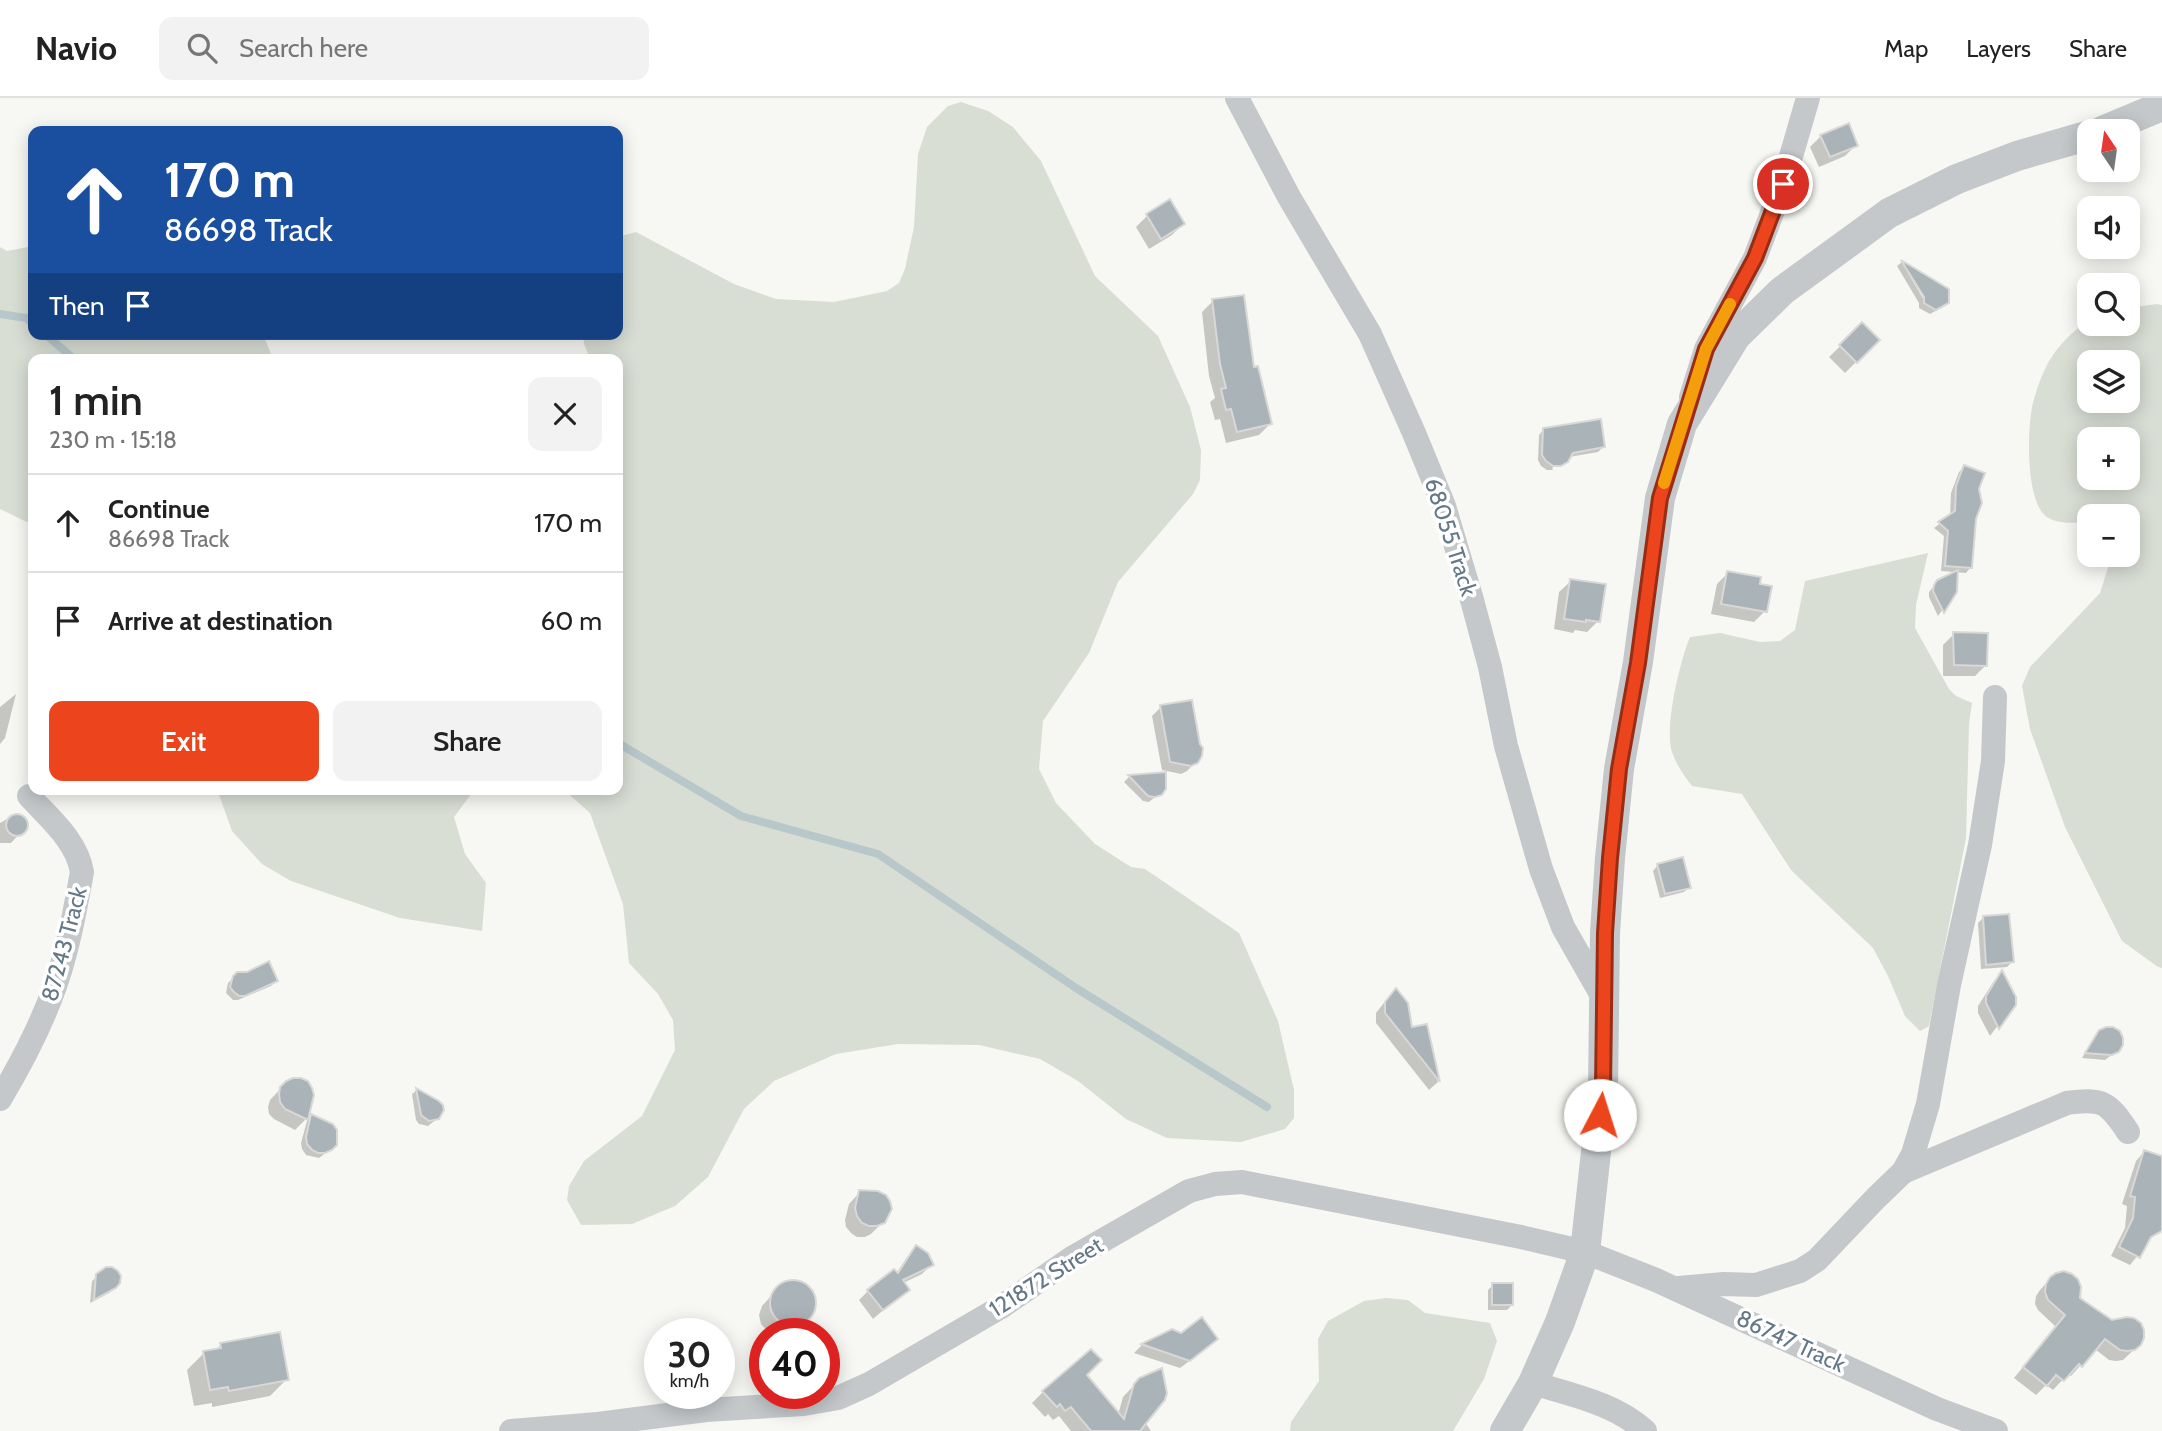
<!DOCTYPE html>
<html lang="en">
<head>
<meta charset="utf-8">
<style>
  :root { --surface:#fff; --page:#f2f2f2; --text:#222; --muted:#767676; --line:#e0e0e0; --accent:#ec451d }
  body { margin:0; font-family:Cabin,sans-serif; background:var(--page); color:var(--text); height:100vh; display:flex; flex-direction:column; font-size:26px; white-space:nowrap }
  * { box-sizing:border-box; margin:0 }
  p { font-size:23px; color:var(--muted) }
  .icon { flex:none; width:38px; height:38px; fill:none; stroke:currentColor; stroke-width:2; stroke-linecap:round; stroke-linejoin:round }
  .map { position:relative; flex:1; overflow:hidden }
  .details { position:absolute; left:28px; top:256px; width:595px; height:441px; display:flex; flex-direction:column; background:var(--surface); border-radius:14px; box-shadow:0 4px 18px #0003 }
  .details>* { flex:none }
  .hud { position:absolute; left:28px; top:28px; width:595px; height:214px; border-radius:14px; box-shadow:0 4px 18px #0003; background:#1a4fa0; color:#fff; overflow:hidden }
  .needle { width:46px; rotate:347deg }
  .tools { position:absolute; left:2077px; top:21px; display:grid; gap:14px }
  .tools a { display:grid; place-items:center; width:63px; height:63px; border-radius:14px; background:var(--surface); box-shadow:0 4px 18px #0003; font-size:35px }
  .speed { position:absolute; left:644px; top:1220px; display:flex; gap:14px; font-size:35px; font-weight:700; text-align:center }
  .speed>* { display:grid; place-content:center; width:91px; height:91px; border-radius:50%; background:var(--surface); box-shadow:0 4px 18px #0003; line-height:1 }
  .speed small { font-size:18px; font-weight:400 }
  .speed .limit { border:10px solid #d22; background:#fff; color:#111 }
  .pin { position:absolute; display:grid; place-items:center; width:60px; height:60px; color:#fff; margin:-30px; border:4px solid #fff; border-radius:50%; box-shadow:0 2px 7px #0007 }
  .me { position:absolute; width:77px; margin:-38px; rotate:5deg; stroke-linejoin:round; filter:drop-shadow(0 0 5px #0008) }
  .turn { display:flex; align-items:center; gap:24px; height:147px; padding:0 21px; font-size:32px }
  .turn .icon { width:91px; height:91px; stroke-width:2.5 }
  .turn b { display:block; font-size:49px; line-height:60px }
  .then { display:flex; align-items:center; height:66px; padding:0 21px; background:#0003; gap:14px; font-size:26px }
  .round { display:grid; place-items:center; flex:none; width:74px; height:74px; border-radius:14px; background:var(--page) }
  .overview { display:flex; align-items:center; justify-content:space-between; height:119px; padding:0 21px }
  h1 { font-size:42px; font-weight:600; line-height:52px }
  .primary-button { display:flex; gap:14px; margin-top:auto; padding:14px 21px }
  .primary-button a { flex:1; height:80px; border-radius:14px; background:var(--accent); color:#fff; font-size:28px; font-weight:600; line-height:80px; text-align:center }
  .primary-button a+a { background:var(--page); color:var(--text) }
  ul { padding:0; list-style:none }
  li { display:flex; align-items:center; gap:21px; height:98px; padding:0 21px; border-top:2px solid var(--line) }
  li div { flex:1 }
  li b { display:block; font-size:26px }
  li em { font-style:normal }
  header { display:flex; align-items:center; gap:42px; box-sizing:border-box; height:98px; padding:0 35px; background:var(--surface); border-bottom:2px solid var(--line) }
  header strong { font-size:33px }
  nav { display:flex; gap:38px; margin-inline-start:auto; font-size:24px }
  .search { width:490px; height:63px; background:var(--page); display:flex; align-items:center; gap:18px; box-sizing:border-box; padding:0 24px; border-radius:14px; color:var(--muted); font-size:26px }
  .map>svg:first-child { display:block }
  .green { fill:#d8ded4; fill-rule:evenodd }
  .shadow { fill:#0003; fill-rule:evenodd }
  .lines { fill:none; stroke-linecap:round; stroke-linejoin:round }
  .stream { stroke:#b8c7ca; stroke-width:8 }
  .building { fill:#aab3b8; stroke:#d8d8d6; stroke-width:2 }
  .minor { stroke:#c4c8cb; stroke-width:24 }
  .tertiary { stroke:#c4c8cb; stroke-width:30 }
  .route-casing { stroke:#992d13; stroke-width:18 }
  .route { stroke:#ec451d; stroke-width:12 }
  .slow { stroke:#f59e0b; stroke-width:12 }
  .labels { text-anchor:middle; dominant-baseline:central; stroke-width:7; stroke-linejoin:round; paint-order:stroke }
  .street-label { font-size:23px; fill:#647886; stroke:#fff }
</style>
</head>
<body>
<header>
<strong>Navio</strong>
<div class="search"><svg class="icon" aria-label="search" viewBox="0 0 24 24"><circle cx="10" cy="10" r="6"/><path d="M15 15l6 6"/></svg>Search here</div>
<nav><a>Map</a><a>Layers</a><a>Share</a></nav>
</header>
<div class="map">
<svg width="2162" height="1333" viewBox="0 0 2162 1333">
  <rect width="100%" height="100%" fill="#f7f7f3"/>
  <g class="green">
    <path d="M961 4 988 13 1013 29 1041 63 1095 178 1158 238 1190 309 1201 352 1200 382 1193 396 1118 484 1089 555 1043 623 1039 671 1056 705 1095 746 1131 769 1145 771 1239 835 1278 923 1294 992V1020L1285 1031 1241 1044 1167 1040 1126 1021 1078 983 1040 961 979 947 898 946 836 956 774 983 744 1011 708 1079 675 1108 632 1126 581 1127 567 1102 569 1088 584 1063 642 1018 675 952 673 922 658 896 629 865 623 806 590 715 563 691H618V261H590L584 246 583 236H618V139L636 134 734 186 776 201 834 204 887 193 899 185 905 171 914 129 918 56 927 29 948 8Z"/>
    <path d="M33 148V236H263L273 261H33V427L0 411V149L7 153Z"/>
    <path d="M2157 206 2162 207V870L2158 869 2122 843 2065 729 2030 631 2022 588 2030 569 2100 495 2112 457H2128V418H2090L2089 423C2077 425 2059 427 2047 419 2025 404 2027 329 2033 305 2036 293 2042 276 2048 265 2058 248 2072 232 2089 224L2090 226H2128V210ZM2128 264V303H2090V264ZM2090 341H2128V380H2090Z"/>
    <path d="M1928 455 1916 507 1915 530 1949 591 1956 598 1972 605 1969 626 1966 740 1929 928 1920 933 1905 918 1888 878 1873 850 1791 772 1742 696 1692 688C1684 678 1676 666 1672 654 1664 629 1680 563 1690 539L1720 535 1760 544 1780 543 1795 532 1805 483Z"/>
    <path d="M217 691H475L454 719 465 756 486 785 482 833 400 820 291 783 262 766 232 733Z"/>
    <path d="M1386 1200 1408 1202 1425 1215 1490 1225 1497 1243 1484 1281 1453 1333H1290L1291 1324 1319 1283 1318 1241 1328 1223 1364 1203Z"/>
  </g>
  <g class="shadow">
    <path d="M1821 38 1856 47 1845 58 1819 69 1810 49Z"/>
    <path d="M1169 104 1183 126 1172 137 1149 151 1136 129 1147 118Z"/>
    <path d="M1902 164 1948 192 1947 205 1941 210 1930 216 1919 210V205L1897 168ZM1908 175H1912L1930 206 1927 207Z"/>
    <path d="M1213 203 1252 271 1270 326 1259 337 1226 345 1220 321 1215 322 1210 304 1215 300 1209 278 1202 214Z"/>
    <path d="M1862 227 1878 242 1845 275 1829 259Z"/>
    <path d="M1544 331 1603 349 1598 354 1569 359 1566 363 1552 370 1553 372H1547L1541 368 1538 362 1539 337Z"/>
    <path d="M1964 369 1977 391 1971 469 1966 475 1941 473 1944 438 1934 430 1950 418 1951 395 1959 374Z"/>
    <path d="M1728 475 1765 513 1754 524 1711 516 1717 486Z"/>
    <path d="M1571 483 1598 523 1587 534 1575 532 1573 535 1554 531 1559 494Z"/>
    <path d="M1938 483 1955 494 1938 518 1929 499V494Z"/>
    <path d="M1954 536 1986 567 1975 578H1943V547Z"/>
    <path d="M16 596 5 640 0 646V609Z"/>
    <path d="M1161 609 1197 663 1187 673 1181 676 1162 672 1152 618Z"/>
    <path d="M1164 676 1160 695 1149 704 1143 703 1124 684 1129 679Z"/>
    <path d="M14 717H19L26 724V729L11 745H0V725Z"/>
    <path d="M1658 767 1689 789 1684 794 1660 800 1653 773Z"/>
    <path d="M1983 820 2012 864 2007 869 1981 871 1978 825Z"/>
    <path d="M238 875 276 883 271 888 238 902H233L226 895 228 885Z"/>
    <path d="M2002 875 2014 906 1990 938 1978 915V908L1994 883Z"/>
    <path d="M1387 901 1411 931 1426 928 1438 984 1429 992 1376 925V915Z"/>
    <path d="M2100 934 2117 953 2105 962 2082 960 2094 940Z"/>
    <path d="M287 984 312 997 306 1021 295 1032 274 1021 269 1016 268 1009 270 1002Z"/>
    <path d="M417 992 438 1020 428 1028 419 1026 416 1022 412 996Z"/>
    <path d="M311 1018 331 1051 319 1060 306 1057 302 1051 301 1045 307 1023Z"/>
    <path d="M2144 1054 2162 1060V1127L2130 1167 2111 1158 2125 1130 2127 1108 2122 1106 2136 1063Z"/>
    <path d="M860 1094 883 1124 871 1136 865 1139H857L851 1135 846 1129 845 1122 849 1106Z"/>
    <path d="M917 1150 932 1166 922 1176 903 1185 908 1191 873 1221 859 1202 868 1193 896 1176 907 1159Z"/>
    <path d="M98 1178 115 1189 109 1195 90 1205 92 1183Z"/>
    <path d="M2051 1180 2140 1246 2123 1262 2116 1263 2109 1262 2095 1251 2071 1278 2068 1276 2053 1292 2046 1287 2036 1297 2014 1280 2056 1229 2038 1212 2035 1206 2036 1198 2040 1192Z"/>
    <path d="M789 1184 798 1185 807 1189 813 1197 814 1206 813 1212 791 1236H770L761 1226 759 1217 762 1208 780 1188Z"/>
    <path d="M1493 1187 1512 1207 1507 1212H1488V1192Z"/>
    <path d="M1172 1233 1207 1250 1180 1270 1134 1255 1142 1247Z"/>
    <path d="M221 1247 287 1281 270 1298 212 1309V1305L194 1308 187 1272 204 1255 215 1253Z"/>
    <path d="M1085 1277 1118 1317 1123 1299 1140 1281 1145 1324 1151 1333H1071L1059 1318 1053 1322 1048 1316 1045 1319 1032 1305 1043 1294Z"/>
  </g>
  <g class="lines">
    <g class="stream">
      <path d="M0 216 26 220 33 226"/>
      <path d="M45 236 74 261"/>
      <path d="M618 645 741 718 878 756 1076 890 1267 1009"/>
    </g>
  </g>
  <g class="building">
    <path d="M1849 25 1858 48 1830 59 1820 37Z"/>
    <path d="M1170 101 1185 126 1161 141 1146 116Z"/>
    <path d="M1901 162 1949 191V205L1936 212 1924 205V199Z"/>
    <path d="M1244 197 1254 269 1258 268 1272 326 1237 334 1231 311 1226 312 1221 291 1226 290 1220 266 1212 201Z"/>
    <path d="M1862 224 1880 242 1857 265 1839 247Z"/>
    <path d="M1601 321 1605 349 1573 355 1568 364 1561 368H1553L1546 363 1542 357 1543 330Z"/>
    <path d="M1964 367 1985 375 1979 391 1982 405 1976 421 1972 470 1945 468 1948 433 1938 424 1955 413 1956 388Z"/>
    <path d="M1958 472 1957 494 1944 515 1933 493 1934 487 1937 482Z"/>
    <path d="M1727 473 1761 479 1760 486 1772 488 1767 514 1721 506Z"/>
    <path d="M1570 481 1606 486 1600 524 1586 522V524L1564 521Z"/>
    <path d="M1953 534 1988 535 1987 568 1954 567Z"/>
    <path d="M1192 602 1200 646 1203 650 1202 658 1198 665 1191 668 1170 664 1160 607Z"/>
    <path d="M1166 674V691L1162 697 1155 699 1148 698 1128 677Z"/>
    <circle cx="17" cy="727" r="11"/>
    <path d="M1683 759 1691 790 1665 796 1657 766Z"/>
    <path d="M2009 816 2014 864 1986 867 1983 818Z"/>
    <path d="M269 863 278 883 245 898H239L234 894 230 889 233 878 237 874H247Z"/>
    <path d="M2002 872 2016 899V907L1999 931 1986 905V898Z"/>
    <path d="M1396 890 1408 905 1412 929 1427 926 1440 984 1385 915V904Z"/>
    <path d="M2106 929H2113L2120 933 2123 940V947L2119 954 2112 957 2085 955 2099 932Z"/>
    <path d="M293 980H301L308 983 312 990 314 997 308 1022 285 1011 280 1004 279 996 280 989 286 983Z"/>
    <path d="M416 990 439 1003 443 1007 444 1012 439 1021 429 1023 421 1017Z"/>
    <path d="M311 1016 333 1026 337 1032V1047L332 1052 325 1055H318L312 1052 307 1046 306 1039Z"/>
    <path d="M2144 1052 2162 1058V1133L2151 1139 2140 1160 2119 1149 2133 1120 2135 1099 2130 1098Z"/>
    <path d="M859 1092 878 1093 886 1097 890 1103 892 1111 885 1125 877 1128H869L862 1125 857 1118 855 1110Z"/>
    <path d="M916 1147 928 1155 934 1167 903 1182 910 1192 883 1212 867 1192 894 1171 898 1175Z"/>
    <path d="M106 1169H112L118 1173 121 1178 120 1185 116 1190 94 1202 96 1176Z"/>
    <path d="M2064 1173 2072 1176 2078 1181 2081 1189 2080 1200 2112 1222 2127 1219 2134 1220 2141 1225 2144 1232V1240L2141 1247 2135 1252 2127 1253 2120 1252 2105 1241 2082 1269 2079 1266 2064 1283 2056 1277 2047 1288 2023 1269 2065 1217 2048 1202 2045 1194 2046 1186 2050 1179 2056 1175Z"/>
    <circle cx="793" cy="1205" r="23"/>
    <rect x="1492" y="1185" width="21" height="22"/>
    <path d="M1202 1219 1218 1241 1190 1263 1141 1246 1172 1231 1181 1235Z"/>
    <path d="M280 1234 289 1282 229 1293 228 1289 210 1292 203 1253 221 1250 220 1245Z"/>
    <path d="M1091 1251 1102 1262 1087 1277 1124 1321 1134 1286 1139 1280 1162 1270 1167 1295 1165 1302 1140 1333H1091L1071 1309 1065 1313 1060 1306 1057 1309 1042 1293Z"/>
  </g>
  <g class="lines">
    <g class="minor">
      <path d="M1237 0 1289 99 1370 236 1414 335 1444 408 1472 502 1490 569 1506 648 1541 771 1563 829 1604 901"/>
      <path d="M1691 299 1706 251 1755 160 1783 86 1808 0"/>
      <path d="M0 1001C27 956 51 909 64 859 72 831 77 802 82 774 77 743 50 721 29 698"/>
      <path d="M1903 1074 2067 1005C2103 1000 2108 1004 2128 1034"/>
      <path d="M1679 1190 1724 1186 1756 1187 1800 1173 1817 1162 1876 1100 1903 1074 1913 1056 1928 1006 1949 887 1980 747 1993 663 1995 599"/>
      <path d="M1533 1285C1571 1297 1614 1305 1645 1333"/>
      <path d="M511 1333 598 1326 706 1312 804 1306 838 1300 869 1286 1001 1209 1072 1160 1189 1093 1215 1086 1242 1084 1521 1139 1585 1154 1656 1182 1937 1311 1996 1333"/>
    </g>
    <g class="tertiary">
      <path d="M2102 33 2162 8"/>
      <path d="M1505 1333 1533 1285 1560 1224 1585 1154 1603 990 1605 835 1610 760 1619 671 1638 564 1660 400 1682 326 1736 238 1782 193 1889 115 1957 81 2017 58 2090 37"/>
    </g>
  </g>
  <g class="lines">
    <g class="route-casing">
      <path id="route" d="M1600 1017 1603 990 1605 835 1610 760 1619 671 1638 565 1660 400 1706 251 1755 160 1783 86"/>
    </g>
    <use href="#route" class="route"/>
    <path class="slow" d="M1664 385 1706 251 1730 206"/>
  </g>
  <g class="labels">
    <g class="street-label">
      <text transform="translate(1451 439) rotate(72)">68055 Track</text>
      <text transform="translate(64 846) rotate(-75)">87243 Track</text>
      <text transform="translate(1046 1179) rotate(-32)">121872 Street</text>
      <text transform="translate(1791 1243) rotate(25)">86747 Track</text>
    </g>
  </g>
</svg>
<div class="tools">
<a><svg class="needle" viewBox="-14 -14 28 28"><path d="M0-13l5 13h-10z" fill="#e53935"/><path d="M0 13l5-13h-10z" fill="#767676"/></svg></a>
<a><svg class="icon" aria-label="sound" viewBox="0 0 24 24"><path d="M4 9h4l5-4v14l-5-4H4zM17 9q2 3 0 6"/></svg></a>
<a><svg class="icon" aria-label="search" viewBox="0 0 24 24"><circle cx="10" cy="10" r="6"/><path d="M15 15l6 6"/></svg></a>
<a><svg class="icon" aria-label="layers" viewBox="0 0 24 24"><path d="M12 4l9 5-9 5-9-5zM3 14l9 5 9-5"/></svg></a>
<a>+</a>
<a>−</a>
</div>
<div class="speed"><div>30<small>km/h</small></div><div class="limit">40</div></div>
<div class="pin" style="left:1783px;top:86px;background:#d93025"><svg class="icon" aria-label="arrive" viewBox="0 0 24 24"><path d="M6 21V4h12l-3 4 3 4H6"/></svg></div>
<svg class="me" style="left:1600px;top:1017px" viewBox="-20 -20 40 40"><circle r="19" fill="#fff"/><path d="M0-13L10 11 0 6-10 11z" fill="#ec451d"/></svg>
<div class="hud">
<div class="turn"><svg class="icon" aria-label="ahead" viewBox="0 0 24 24"><path d="M12 20V5M6 11l6-6 6 6"/></svg><div><b>170 m</b>86698 Track</div></div>
<div class="then">Then<svg class="icon" aria-label="arrive" viewBox="0 0 24 24"><path d="M6 21V4h12l-3 4 3 4H6"/></svg></div>
</div>
<section class="details">
<div class="overview"><div><h1>1 min</h1><p>230 m · 15:18</p></div><a class="round"><svg class="icon" aria-label="close" viewBox="0 0 24 24"><path d="M6 6l12 12M18 6L6 18"/></svg></a></div>
<ul>
<li><svg class="icon" aria-label="ahead" viewBox="0 0 24 24"><path d="M12 20V5M6 11l6-6 6 6"/></svg><div><b>Continue</b><p>86698 Track</p></div><em>170 m</em></li>
<li><svg class="icon" aria-label="arrive" viewBox="0 0 24 24"><path d="M6 21V4h12l-3 4 3 4H6"/></svg><div><b>Arrive at destination</b></div><em>60 m</em></li>
</ul>
<div class="primary-button"><a>Exit</a><a>Share</a></div>
</section>
</div>
</body>
</html>
